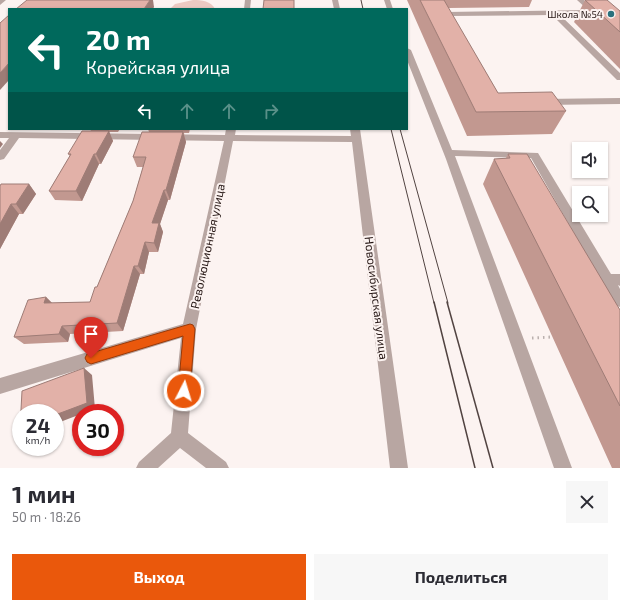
<!DOCTYPE html>
<html lang="ru">
<head>
<meta charset="utf-8">
<style>
  :root { --surface:#fff; --page:#f7f7f7; --text:#2b2b33; --muted:#7c7c81; --accent:#ea580c }
  body { margin:0; font-family:"Exo 2",sans-serif; background:var(--page); color:var(--text); height:100vh; display:flex; flex-direction:column; font-size:15px; white-space:nowrap }
  * { box-sizing:border-box; margin:0 }
  p { font-size:13px; color:var(--muted) }
  .icon { flex:none; width:22px; height:22px; fill:none; stroke:currentColor; stroke-width:2; stroke-linecap:round; stroke-linejoin:round }
  .map { position:relative; height:468px; overflow:hidden }
  .details { display:flex; flex-direction:column; background:var(--surface); flex:1 }
  .details>* { flex:none }
  .top-card { position:absolute; left:8px; top:8px; width:400px; height:122px; border-radius:0px; box-shadow:0 1px 3px #0004; background:#00695c; color:#fff; overflow:hidden }
  .buttons { position:absolute; left:572px; top:142px; display:grid; gap:8px }
  .buttons a { display:grid; place-items:center; width:36px; height:36px; border-radius:0px; background:var(--surface); box-shadow:0 1px 3px #0004; font-size:20px }
  .speed { position:absolute; left:12px; top:404px; display:flex; gap:8px; font-size:20px; font-weight:700; text-align:center }
  .speed>* { display:grid; place-content:center; width:52px; height:52px; border-radius:50%; background:var(--surface); box-shadow:0 1px 3px #0004; line-height:1 }
  .speed small { font-size:10px; font-weight:400 }
  .speed .limit { border:6px solid #d22; background:#fff; color:#111 }
  .pin { position:absolute; display:grid; place-items:center; width:34px; height:34px; color:#fff; margin:-41px -17px; border-radius:50% 50% 50% 0; rotate:-45deg; box-shadow:0 0 4px #0007 }
  .pin .icon { rotate:45deg }
  .me { position:absolute; width:44px; margin:-22px; rotate:5deg; stroke-linejoin:round; filter:drop-shadow(0 0 3px #0008) }
  .turn { display:flex; align-items:center; gap:14px; height:84px; padding:0 12px; font-size:18px }
  .turn .icon { width:52px; height:52px; stroke-width:2.5 }
  .turn b { display:block; font-size:28px; line-height:34px }
  .lanes { display:flex; align-items:center; height:38px; padding:0 12px; background:#0003; justify-content:center; gap:20px; direction:ltr }
  .lanes .off { opacity:.35 }
  .round { display:grid; place-items:center; flex:none; width:42px; height:42px; border-radius:0px; background:var(--page) }
  .overview { display:flex; align-items:center; justify-content:space-between; height:68px; padding:0 12px }
  h1 { font-size:24px; font-weight:700; line-height:30px }
  .button { display:flex; gap:8px; margin-top:auto; padding:8px 12px }
  .button a { flex:1; height:46px; border-radius:0px; background:var(--accent); color:#fff; font-size:16px; font-weight:700; line-height:46px; text-align:center }
  .button a+a { background:var(--page); color:var(--text) }
  .map>svg:first-child { display:block }
  .green { fill:#ecc9c2 }
  .lines { fill:none; stroke-linecap:round; stroke-linejoin:round }
  .path { stroke:#bab0ae; stroke-width:3; stroke-dasharray:1.5 4; stroke-linecap:butt }
  .minor { fill:#b8a6a2; fill-rule:evenodd }
  .tram-far1 { stroke:#514341; stroke-width:1 }
  .tram { stroke:#514341; stroke-width:1.5 }
  .wall { fill:#c29890 }
  .shaded-wall { fill:#9e7c76 }
  .building { fill:#e2b1a8; stroke:#9e7c76 }
  .route { fill:#ea580c; stroke:#983908 }
  .poi-dot { fill:#29717d; stroke:#fcf3f1; stroke-width:1.5 }
  .labels { text-anchor:middle; dominant-baseline:central; stroke-width:4; stroke-linejoin:round; paint-order:stroke }
  .far-poi-label { font-size:10px; fill:#251614; stroke:#fcf3f1; text-anchor:end }
  .street-label { font-size:12px; fill:#251614; stroke:#fcf3f1 }
</style>
</head>
<body>
<div class="map">
<svg width="620" height="468" viewBox="0 0 620 468">
  <rect width="100%" height="100%" fill="#fcf3f1"/>
  <path class="green" d="M193 0C202 0 211 1 215 9H170L175 4Z"/>
  <g class="lines">
    <path class="path" d="M532 338 552 337"/>
    <g class="minor">
      <path d="M0 0H6L0 5Z"/>
      <path d="M245 0H251L250 9H244Z"/>
      <path d="M332 0H338L340 9H334Z"/>
      <path d="M384 0H390L393 9H387Z"/>
      <path d="M577 0H584L620 31V37L592 14H559L620 73V80H617L552 15 450 16 454 23 451 25 449 24 443 14 446 12 588 10Z"/>
      <path d="M407 48 411 50 452 150 538 153 611 274H620V286L618 285 620 289V307L615 305 531 158 455 156 572 468H554L446 159 407 60Z"/>
      <path d="M620 98V104L543 105 539 102 543 99Z"/>
      <path d="M226 129H236L235 135 351 136 350 129H360L408 468H390L352 142 233 141 196 329 188 433 226 462 229 468H206L180 448 158 468H136L139 462 171 433 181 338 0 394V378L183 324 224 141 19 138 4 159 0 160V150L9 138H0V132L225 135Z"/>
    </g>
    <g class="tram-far1">
      <path d="M361 0 363 9"/>
      <path d="M391 129 434 303"/>
      <path d="M400 129 448 303"/>
    </g>
    <g class="tram">
      <path d="M434 302 475 468"/>
      <path d="M447 302 493 468"/>
    </g>
  </g>
  <g class="wall">
    <path d="M407 0H532L529 7 448 8 498 93 566 111 552 134 467 136Z"/>
    <path d="M585 0 620 11V69L574 22Z"/>
    <path d="M90 129H120L118 132H109L113 141 101 164H99L82 201 55 200 49 191 70 156 68 154 91 131Z"/>
    <path d="M148 129H190L189 133H184L186 142 170 200H168L160 224 163 232 158 252H149L144 274H140L123 331 70 334 68 342 24 344 14 337 46 297 52 303 90 302 97 287 133 201 143 167H137L133 157 149 132Z"/>
    <path d="M508 154 620 310V468H612L483 184 494 159 506 158Z"/>
    <path d="M29 184 36 194 23 214H19L0 249V186Z"/>
  </g>
  <g class="shaded-wall">
    <path d="M150 0H153L154 7 153 9H144Z"/>
    <path d="M9 63V80L0 90V73Z"/>
    <path d="M109 131 113 141 101 164 96 154Z"/>
    <path d="M183 132 186 142 170 200 166 190Z"/>
    <path d="M0 141 3 144 0 148Z"/>
    <path d="M94 154 99 164 82 201 76 191Z"/>
    <path d="M29 184 36 194 23 214 16 204Z"/>
    <path d="M164 190 168 200 160 224 163 232 158 252 154 243 152 223Z"/>
    <path d="M11 204 19 214 0 249V224Z"/>
    <path d="M145 242 149 252 144 274 138 266Z"/>
    <path d="M134 266 140 274 123 331 117 323Z"/>
    <path d="M46 297 54 305 44 303Z"/>
    <path d="M62 326 70 334 68 342 59 334Z"/>
    <path d="M84 368 92 375 95 409 84 413H81V414L55 424V415Z"/>
  </g>
  <g class="building">
    <path d="M27 0H150L144 9H16Z"/>
    <path d="M264 0H294V9H263Z"/>
    <path d="M420 0H444L498 93 552 92 566 111 476 112Z"/>
    <path d="M585 0H607L620 11V32Z"/>
    <path d="M9 15V63L0 73V23Z"/>
    <path d="M82 131H109L96 154H94L76 191H49L71 154H68Z"/>
    <path d="M142 132H183L166 190H164L152 223H159L154 243 145 242 138 266H134L117 323 62 326 59 334 14 337 28 300 46 297 44 303 90 302 95 287H97L133 201 146 157H133Z"/>
    <path d="M508 154H527L620 310V406L494 159 510 158Z"/>
    <path d="M1 184H29L16 204H11L0 224V186Z"/>
    <path d="M84 368 87 403 55 415V413H21V428H20L22 391Z"/>
  </g>
  <path class="route" d="M190 324 193 325 195 329 190 391 188 395 184 397 179 395 178 391 183 336 91 364 87 362 85 358 87 354 91 353Z"/>
  <circle class="poi-dot" cx="611" cy="14" r="4"/>
  <g class="labels">
    <g class="far-poi-label">
      <text x="603" y="14">Школа №54</text>
    </g>
    <g class="street-label">
      <text transform="translate(207 246) rotate(-78)">Революционная улица</text>
      <text transform="translate(377 298) rotate(83)">Новосибирская улица</text>
    </g>
  </g>
</svg>
<div class="buttons">
<a><svg class="icon" aria-label="sound" viewBox="0 0 24 24"><path d="M4 9h4l5-4v14l-5-4H4zM17 9q2 3 0 6"/></svg></a>
<a><svg class="icon" aria-label="search" viewBox="0 0 24 24"><circle cx="10" cy="10" r="6"/><path d="M15 15l6 6"/></svg></a>
</div>
<div class="speed"><div>24<small>km/h</small></div><div class="limit">30</div></div>
<div class="pin" style="left:91px;top:358px;background:#d93025"><svg class="icon" aria-label="arrive" viewBox="0 0 24 24"><path d="M6 21V4h12l-3 4 3 4H6"/></svg></div>
<svg class="me" style="left:184px;top:391px" viewBox="-20 -20 40 40"><circle r="17" fill="#ea580c" stroke="#fff" stroke-width="3"/><path d="M0-11L8 9 0 5-8 9z" fill="#fff"/></svg>
<div class="top-card">
<div class="turn"><svg class="icon" aria-label="left" viewBox="0 0 24 24"><path d="M17 20v-9H6M10 6l-5 5 5 5"/></svg><div><b>20 m</b>Корейская улица</div></div>
<div class="lanes"><svg class="icon" aria-label="left" viewBox="0 0 24 24"><path d="M17 20v-9H6M10 6l-5 5 5 5"/></svg><svg class="icon off" aria-label="ahead" viewBox="0 0 24 24"><path d="M12 20V5M6 11l6-6 6 6"/></svg><svg class="icon off" aria-label="ahead" viewBox="0 0 24 24"><path d="M12 20V5M6 11l6-6 6 6"/></svg><svg class="icon off" aria-label="right" viewBox="0 0 24 24"><path d="M7 20v-9h11M14 6l5 5-5 5"/></svg></div>
</div>
</div>
<section class="details">
<div class="overview"><div><h1>1 мин</h1><p>50 m · 18:26</p></div><a class="round"><svg class="icon" aria-label="close" viewBox="0 0 24 24"><path d="M6 6l12 12M18 6L6 18"/></svg></a></div>
<div class="button"><a>Выход</a><a>Поделиться</a></div>
</section>
</body>
</html>
